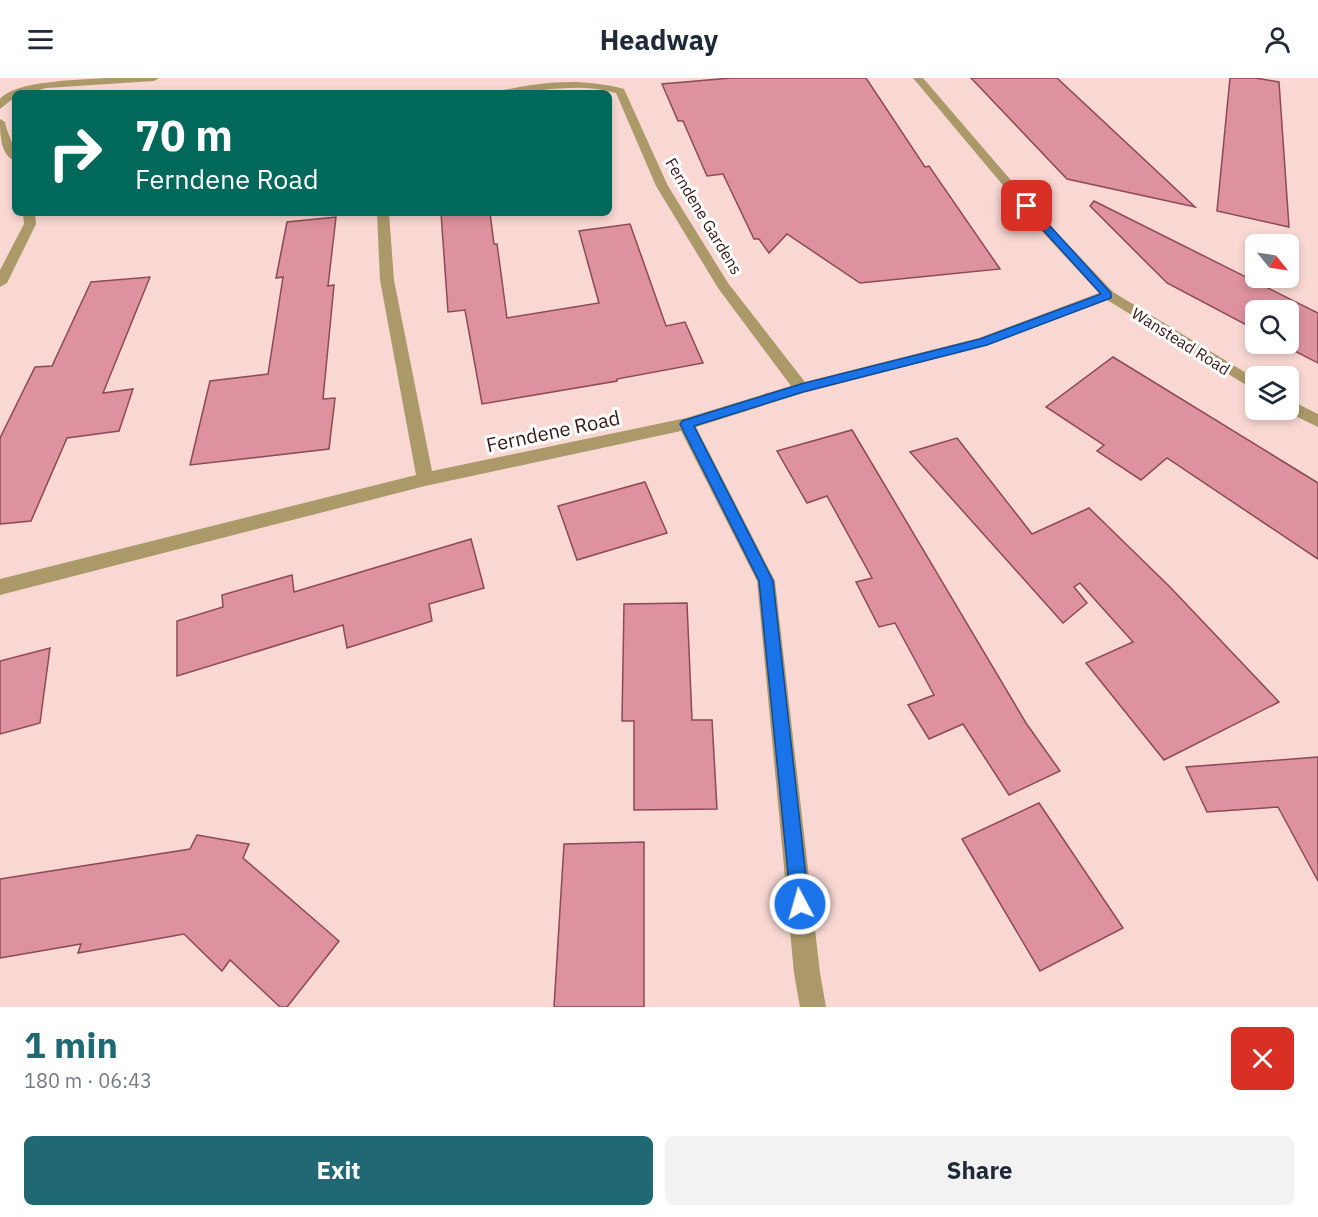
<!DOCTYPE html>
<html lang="en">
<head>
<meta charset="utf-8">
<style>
  :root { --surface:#fff; --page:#f2f2f3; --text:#1f2937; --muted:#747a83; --accent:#206974 }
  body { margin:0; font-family:"IBM Plex Sans",sans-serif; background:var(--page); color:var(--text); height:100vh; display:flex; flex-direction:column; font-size:22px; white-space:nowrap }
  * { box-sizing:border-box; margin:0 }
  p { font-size:20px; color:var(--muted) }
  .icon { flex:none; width:33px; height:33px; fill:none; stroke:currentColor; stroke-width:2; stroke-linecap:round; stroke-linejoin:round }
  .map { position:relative; height:929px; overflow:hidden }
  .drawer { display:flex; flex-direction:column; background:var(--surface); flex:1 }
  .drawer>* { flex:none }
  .banner { position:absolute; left:12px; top:12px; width:600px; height:126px; border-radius:9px; box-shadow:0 3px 9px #0003; background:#00695c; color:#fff; overflow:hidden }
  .needle { width:39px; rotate:120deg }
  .fabs { position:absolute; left:1245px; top:156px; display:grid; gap:12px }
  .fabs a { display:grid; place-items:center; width:54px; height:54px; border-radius:9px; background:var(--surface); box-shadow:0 3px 9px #0003; font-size:30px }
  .pin { position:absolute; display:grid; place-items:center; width:51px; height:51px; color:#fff; margin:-26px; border-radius:12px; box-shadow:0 3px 9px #0006 }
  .me { position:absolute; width:66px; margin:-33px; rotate:354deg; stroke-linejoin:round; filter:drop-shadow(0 0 4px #0008) }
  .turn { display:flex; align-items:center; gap:21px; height:126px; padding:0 24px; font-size:27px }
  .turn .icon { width:78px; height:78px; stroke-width:2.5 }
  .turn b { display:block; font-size:42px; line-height:51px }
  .round { display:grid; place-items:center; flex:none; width:63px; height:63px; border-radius:9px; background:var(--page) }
  .head { display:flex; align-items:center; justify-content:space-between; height:102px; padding:0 24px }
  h1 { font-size:36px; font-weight:800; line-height:45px; color:var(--accent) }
  .primary-button { display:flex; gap:12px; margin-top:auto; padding:12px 24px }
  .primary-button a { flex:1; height:69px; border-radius:9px; background:var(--accent); color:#fff; font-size:24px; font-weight:800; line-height:69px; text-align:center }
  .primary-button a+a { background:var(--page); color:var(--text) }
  header { display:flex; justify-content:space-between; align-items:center; height:78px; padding:0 24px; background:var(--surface); font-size:27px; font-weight:800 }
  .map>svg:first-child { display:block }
  .building { fill:#de919e; stroke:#8d4956; stroke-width:1.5 }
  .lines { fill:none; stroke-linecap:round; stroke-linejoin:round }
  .minor { fill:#ab996a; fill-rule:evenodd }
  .route { fill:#1a73e8; stroke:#114b97; stroke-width:1.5 }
  .labels { text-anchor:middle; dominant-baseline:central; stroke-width:6; stroke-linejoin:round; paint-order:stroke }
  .far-street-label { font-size:16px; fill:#351814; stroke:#fff }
  .street-label { font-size:20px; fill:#351814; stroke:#fff }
</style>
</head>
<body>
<header><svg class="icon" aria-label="menu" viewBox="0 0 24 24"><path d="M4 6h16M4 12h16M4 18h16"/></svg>Headway<svg class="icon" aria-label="person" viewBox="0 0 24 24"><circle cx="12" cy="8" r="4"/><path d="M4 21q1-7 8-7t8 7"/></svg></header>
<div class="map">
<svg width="1318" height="929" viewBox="0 0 1318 929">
  <rect width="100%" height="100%" fill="#f9d8d3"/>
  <g class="building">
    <path d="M731 0H866L925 89 929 88 1000 191 860 205 787 156 769 175 759 161H754L723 96 707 98 683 43H678L662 6Z"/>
    <path d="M971 0H1057L1195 129 1067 101Z"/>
    <path d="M1230 0H1255L1279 4 1289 149 1217 133Z"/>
    <path d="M1094 123 1318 235V285L1281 266H1288V232H1256V252L1167 205 1090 128Z"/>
    <path d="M441 135H490L494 166H497L507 240 599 225 579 153 630 146 666 248 685 244 703 285 617 301V303L482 326 465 232 448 234Z"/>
    <path d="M336 139 328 208 334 207 323 321 335 320 329 371 190 387 210 303 268 296 283 199 276 200 287 144Z"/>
    <path d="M150 199 103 315 133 311 119 353 67 360 31 443 0 446V360L35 289 52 288 91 204Z"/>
    <path d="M1113 279 1318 405V481L1167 380 1141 402 1097 373 1104 367 1046 329Z"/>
    <path d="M852 352 1026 645 1060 693 1009 717 963 646 929 661 908 627 934 617 895 545 879 549 856 504 872 500 827 418 807 425 777 373Z"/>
    <path d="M957 360 1032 456 1089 430 1170 509 1279 624 1164 682 1086 585 1133 564 1080 505 1074 509 1087 525 1063 545 910 374Z"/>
    <path d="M645 404 667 455 577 482 558 428Z"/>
    <path d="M471 461 484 510 429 526 432 543 347 570 343 547 177 598V543L223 529 222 517 292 497 294 514Z"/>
    <path d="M687 525 692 642H712L717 731 634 732V643H622L624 526Z"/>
    <path d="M50 570 40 645 0 656V583Z"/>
    <path d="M1318 679V803L1278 729 1207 734 1186 689Z"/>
    <path d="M1039 725 1123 850 1040 893 962 761Z"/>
    <path d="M197 757 249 766 243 780 339 863 287 929H280L230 882 222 893 184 856 78 875 81 866 0 880V801L190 771Z"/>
    <path d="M644 764V929H554L564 766Z"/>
  </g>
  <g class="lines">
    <g class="minor">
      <path d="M107 0H159L154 3 46 10 28 15H15V19L0 31V21C16 2 82 2 107 0Z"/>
      <path d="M913 0H923L1045 142 1113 214 1256 301V313L1107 222 988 267 803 315 696 349 775 503 820 895 826 929H800L794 895 757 503 681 353 425 408 0 517V501L416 397 380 202 377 135H389L394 202 432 393 686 340 791 308 718 210 656 108 616 15C577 3 538 15 499 15L500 13C541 3 584 0 624 11L668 108 728 205 805 304 979 260 1099 215 1037 148Z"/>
      <path d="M0 41 5 44C8 60 15 64 15 83 0 77 0 55 0 41Z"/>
      <path d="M23 135H35L36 146 7 205 0 209V192L24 146Z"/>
      <path d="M1288 321 1318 336V349L1283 332H1288Z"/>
    </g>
  </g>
  <path class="route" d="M1023 126H1030L1111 215V220L987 267 803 314 694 348 773 503 809 826 806 832 800 835 793 832 791 826 759 503 680 346 682 343 801 306 980 261 1101 216 1023 130Z"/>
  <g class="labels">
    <g class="far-street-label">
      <text transform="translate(704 138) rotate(59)">Ferndene Gardens</text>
      <text transform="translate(1181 263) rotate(32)">Wanstead Road</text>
    </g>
    <g class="street-label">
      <text transform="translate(553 353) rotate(-12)">Ferndene Road</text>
    </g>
  </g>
</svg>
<div class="fabs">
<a><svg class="needle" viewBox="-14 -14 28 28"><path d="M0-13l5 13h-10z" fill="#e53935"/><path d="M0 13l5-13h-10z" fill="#747a83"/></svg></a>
<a><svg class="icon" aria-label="search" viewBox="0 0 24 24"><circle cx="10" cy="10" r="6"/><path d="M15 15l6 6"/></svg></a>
<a><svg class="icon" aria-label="layers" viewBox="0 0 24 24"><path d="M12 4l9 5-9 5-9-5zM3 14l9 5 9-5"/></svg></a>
</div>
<div class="pin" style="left:1027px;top:128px;background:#d93025"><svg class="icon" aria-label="arrive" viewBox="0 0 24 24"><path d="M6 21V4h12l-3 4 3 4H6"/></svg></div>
<svg class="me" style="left:800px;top:826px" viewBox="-20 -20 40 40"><circle r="17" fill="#1a73e8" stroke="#fff" stroke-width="3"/><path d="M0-11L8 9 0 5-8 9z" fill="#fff"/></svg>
<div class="banner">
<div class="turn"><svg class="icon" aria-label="right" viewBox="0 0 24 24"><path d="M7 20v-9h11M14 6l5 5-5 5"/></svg><div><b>70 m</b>Ferndene Road</div></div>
</div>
</div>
<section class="drawer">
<div class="head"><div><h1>1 min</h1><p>180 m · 06:43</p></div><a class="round" style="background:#d93025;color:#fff"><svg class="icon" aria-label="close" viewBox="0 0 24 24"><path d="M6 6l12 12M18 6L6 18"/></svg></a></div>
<div class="primary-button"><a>Exit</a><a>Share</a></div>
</section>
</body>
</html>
